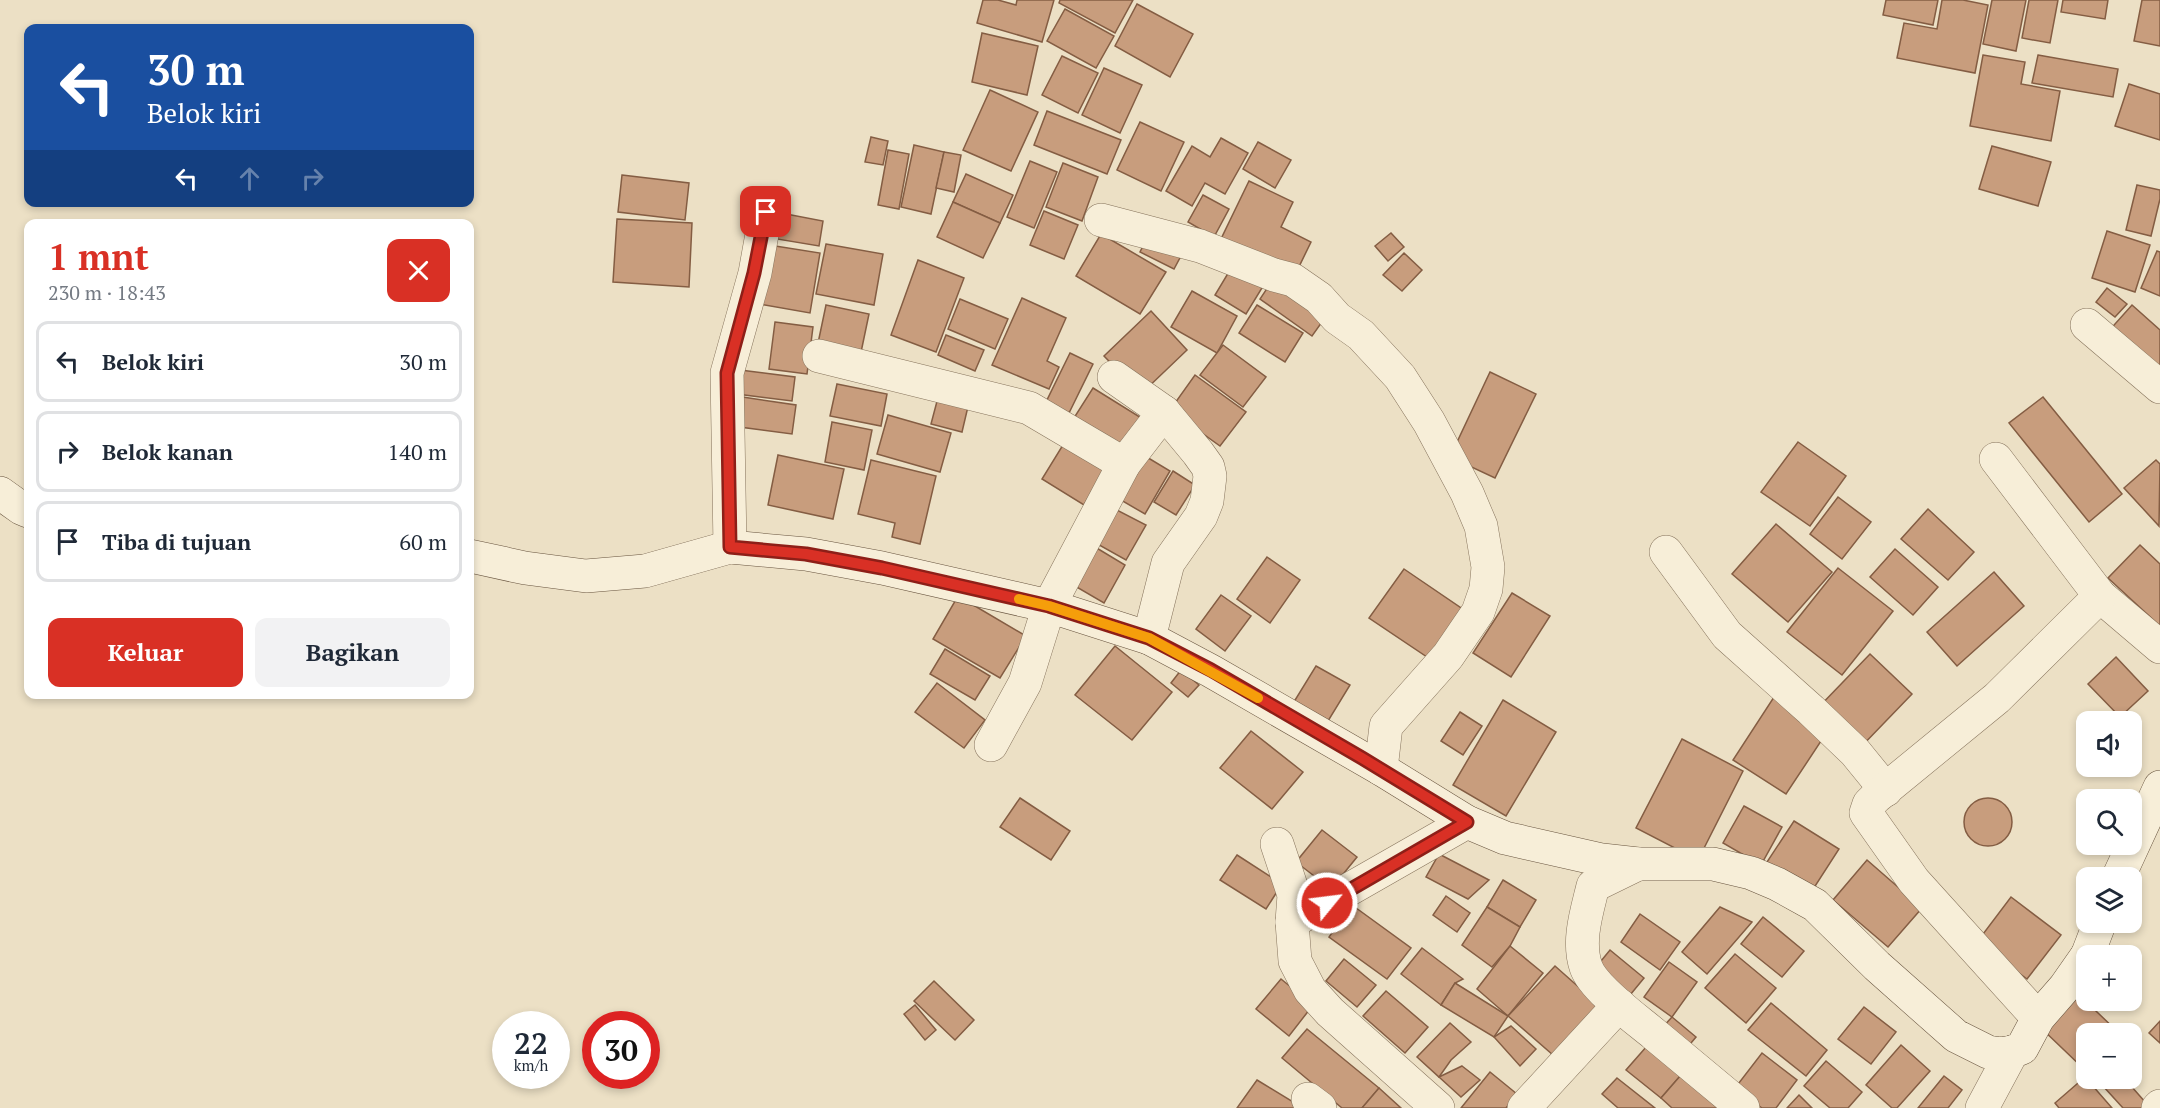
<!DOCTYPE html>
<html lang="id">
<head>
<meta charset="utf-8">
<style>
  :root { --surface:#fff; --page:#f2f2f3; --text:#1f2937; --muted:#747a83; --line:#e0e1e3; --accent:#d93025 }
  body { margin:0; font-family:"PT Serif",serif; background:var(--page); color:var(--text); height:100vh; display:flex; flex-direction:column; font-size:22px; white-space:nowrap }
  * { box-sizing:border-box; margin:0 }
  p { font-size:20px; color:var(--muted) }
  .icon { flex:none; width:33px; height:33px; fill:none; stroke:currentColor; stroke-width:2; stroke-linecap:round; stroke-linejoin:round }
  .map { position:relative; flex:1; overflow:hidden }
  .sheet { position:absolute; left:24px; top:219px; width:450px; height:480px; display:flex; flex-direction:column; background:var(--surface); border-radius:12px; box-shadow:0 3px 9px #0003 }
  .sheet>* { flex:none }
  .banner { position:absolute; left:24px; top:24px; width:450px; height:183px; border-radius:12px; box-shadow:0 3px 9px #0003; background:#1a4fa0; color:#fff; overflow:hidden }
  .buttons { position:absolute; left:2076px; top:711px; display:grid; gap:12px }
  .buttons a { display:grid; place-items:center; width:66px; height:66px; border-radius:12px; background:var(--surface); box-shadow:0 3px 9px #0003; font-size:30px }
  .speed { position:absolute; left:492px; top:1011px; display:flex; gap:12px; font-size:30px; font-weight:700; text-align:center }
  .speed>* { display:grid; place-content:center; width:78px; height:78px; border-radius:50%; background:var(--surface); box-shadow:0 3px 9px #0003; line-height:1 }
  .speed small { font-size:15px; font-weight:400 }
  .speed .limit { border:9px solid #d22; background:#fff; color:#111 }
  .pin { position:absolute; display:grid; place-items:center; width:51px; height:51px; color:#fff; margin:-26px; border-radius:12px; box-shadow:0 3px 9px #0006 }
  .me { position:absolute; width:66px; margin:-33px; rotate:61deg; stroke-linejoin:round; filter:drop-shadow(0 0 4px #0008) }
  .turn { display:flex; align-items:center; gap:21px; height:126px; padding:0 24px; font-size:27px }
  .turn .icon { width:78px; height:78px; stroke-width:2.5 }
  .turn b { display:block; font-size:42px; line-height:51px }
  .lanes { display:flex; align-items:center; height:57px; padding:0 24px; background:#0003; justify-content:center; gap:30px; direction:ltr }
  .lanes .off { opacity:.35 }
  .round { display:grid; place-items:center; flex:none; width:63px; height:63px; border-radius:12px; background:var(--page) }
  .headline { display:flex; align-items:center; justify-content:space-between; height:102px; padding:0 24px }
  h1 { font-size:36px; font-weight:800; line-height:45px; color:var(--accent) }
  .button { display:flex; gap:12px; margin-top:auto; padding:12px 24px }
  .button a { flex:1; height:69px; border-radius:12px; background:var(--accent); color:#fff; font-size:24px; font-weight:800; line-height:69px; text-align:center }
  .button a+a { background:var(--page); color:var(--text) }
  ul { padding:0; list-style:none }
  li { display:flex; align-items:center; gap:18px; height:81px; margin:0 12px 9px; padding:0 12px; border:3px solid var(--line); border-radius:12px }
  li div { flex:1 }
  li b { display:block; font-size:22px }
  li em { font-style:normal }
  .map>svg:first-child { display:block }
  .building { fill:#c89d7d; stroke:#845d43; stroke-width:1.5 }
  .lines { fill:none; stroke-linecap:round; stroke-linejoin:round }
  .street-casing { stroke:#86735c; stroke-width:34 }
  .secondary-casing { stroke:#68543f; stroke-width:34 }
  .street { stroke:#f7eed8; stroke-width:33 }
  .secondary { stroke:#f7eed8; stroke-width:33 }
  .route-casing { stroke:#8d1f18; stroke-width:15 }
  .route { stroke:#d93025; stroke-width:10 }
  .slow { stroke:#f59e0b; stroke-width:10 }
</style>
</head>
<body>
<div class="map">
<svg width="2160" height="1108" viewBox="0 0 2160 1108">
  <rect width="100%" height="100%" fill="#ece0c5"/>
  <g class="building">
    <path d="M983 0H998L1016 5 1017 0H1054L1042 42 977 23Z"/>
    <path d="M1060 0H1133L1115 33 1059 3Z"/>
    <path d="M1886 0H1938L1933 25 1883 15Z"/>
    <path d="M1942 0H1963L1988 5 1975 73 1897 58 1904 23 1937 29Z"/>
    <path d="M1992 0H2026L2016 51 1983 44Z"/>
    <path d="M2029 0H2058L2050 43 2022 38Z"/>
    <path d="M2063 0H2108L2105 19 2061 12Z"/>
    <path d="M2142 0H2160V46L2134 41Z"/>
    <path d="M1137 4 1193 34 1170 77 1115 46Z"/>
    <path d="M1065 9 1114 36 1096 68 1047 41Z"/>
    <path d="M982 33 1038 46 1027 95 972 82Z"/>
    <path d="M1983 55 2025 62 2021 84 2060 91 2051 141 1970 126Z"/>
    <path d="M2038 55 2118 69 2113 97 2032 83Z"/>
    <path d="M1062 56 1098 73 1078 113 1042 95Z"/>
    <path d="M1104 68 1142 85 1120 133 1082 115Z"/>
    <path d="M2129 84 2160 94V140L2115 126Z"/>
    <path d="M990 90 1038 112 1011 171 963 150Z"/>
    <path d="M1047 111 1121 140 1107 174 1034 145Z"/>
    <path d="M1140 122 1184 142 1161 191 1117 170Z"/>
    <path d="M871 137 888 141 883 165 865 162Z"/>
    <path d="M1221 138 1248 153 1225 194 1205 183 1192 206 1166 191 1192 146 1210 157Z"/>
    <path d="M1258 142 1291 160 1275 188 1243 169Z"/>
    <path d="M914 145 944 152 931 214 901 207Z"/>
    <path d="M1992 146 2051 162 2038 206 1979 189Z"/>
    <path d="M888 150 909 154 899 209 878 205Z"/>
    <path d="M944 152 961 155 954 192 936 188Z"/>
    <path d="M1030 161 1057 172 1034 228 1007 217Z"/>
    <path d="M1063 163 1098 177 1082 221 1046 207Z"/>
    <path d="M966 174 1013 195 1000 223 953 202Z"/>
    <path d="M622 175 689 183 685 220 618 212Z"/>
    <path d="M1249 181 1293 202 1281 227 1311 242 1294 277 1220 241Z"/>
    <path d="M2137 185 2160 190V199L2151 236 2126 230Z"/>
    <path d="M1203 195 1229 209 1214 237 1188 222Z"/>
    <path d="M953 202 1000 223 983 258 937 237Z"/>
    <path d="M1044 211 1078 225 1064 259 1030 245Z"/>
    <path d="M781 213 823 221 819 246 777 239Z"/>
    <path d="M617 219 692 223 689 287 613 282Z"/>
    <path d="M2107 231 2150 245 2135 292 2092 278Z"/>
    <path d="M1391 233 1404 247 1388 261 1375 246Z"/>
    <path d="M1101 234 1166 272 1140 314 1076 276Z"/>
    <path d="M1148 236 1182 254 1174 269 1140 252Z"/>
    <path d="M826 244 883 254 874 305 816 294Z"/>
    <path d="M769 245 820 253 810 313 759 304Z"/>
    <path d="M2157 251 2160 252V296L2141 288Z"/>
    <path d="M1404 253 1422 270 1402 291 1383 275Z"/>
    <path d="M918 260 964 278 936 352 891 335Z"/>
    <path d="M1233 265 1265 283 1246 314 1215 295Z"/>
    <path d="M1274 278 1327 315 1312 336 1260 299Z"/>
    <path d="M2107 288 2127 304 2115 317 2096 302Z"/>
    <path d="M1192 291 1237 316 1217 353 1171 327Z"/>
    <path d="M1022 298 1066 318 1047 361 1059 367 1049 389 992 365Z"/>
    <path d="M960 299 1008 319 995 349 948 329Z"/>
    <path d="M826 305 869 314 860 357 817 348Z"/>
    <path d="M1257 305 1303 333 1285 362 1239 333Z"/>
    <path d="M2132 305 2160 330V368L2106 334Z"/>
    <path d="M1151 311 1187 350 1141 394 1104 356Z"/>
    <path d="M775 322 813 327 807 374 769 369Z"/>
    <path d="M946 335 984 350 975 371 938 355Z"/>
    <path d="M1223 345 1266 377 1243 407 1200 375Z"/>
    <path d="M1070 353 1093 364 1069 413 1046 402Z"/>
    <path d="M740 370 795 377 792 401 737 394Z"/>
    <path d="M1490 372 1536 394 1495 478 1450 457Z"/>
    <path d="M1195 375 1246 412 1220 446 1170 410Z"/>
    <path d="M837 384 887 394 881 426 830 416Z"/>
    <path d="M1093 388 1143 419 1122 453 1072 421Z"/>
    <path d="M940 390 970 398 962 432 931 424Z"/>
    <path d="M736 396 796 405 792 434 732 426Z"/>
    <path d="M2043 397 2122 494 2089 522 2009 423Z"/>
    <path d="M888 415 951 433 940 472 877 454Z"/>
    <path d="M832 422 872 430 864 470 825 462Z"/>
    <path d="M1066 440 1108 465 1084 505 1042 479Z"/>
    <path d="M1798 442 1846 476 1810 526 1761 492Z"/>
    <path d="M1140 453 1170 471 1145 514 1114 496Z"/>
    <path d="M778 455 844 469 833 519 768 505Z"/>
    <path d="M871 460 936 476 920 544 892 537 895 523 858 514Z"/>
    <path d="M2156 460 2160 464 2159 526 2124 488Z"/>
    <path d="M1173 471 1195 485 1176 515 1154 502Z"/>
    <path d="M1838 497 1871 522 1842 559 1810 534Z"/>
    <path d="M1111 507 1146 525 1126 560 1092 541Z"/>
    <path d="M1928 509 1974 552 1948 580 1901 539Z"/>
    <path d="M1776 524 1832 572 1788 622 1732 574Z"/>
    <path d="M1090 544 1125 565 1104 603 1068 582Z"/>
    <path d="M2140 545 2160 564V626L2108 578Z"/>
    <path d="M1895 549 1938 587 1913 615 1870 577Z"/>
    <path d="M1267 557 1300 580 1270 623 1237 599Z"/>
    <path d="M1838 568 1893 611 1842 675 1787 632Z"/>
    <path d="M1404 569 1467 612 1433 661 1369 618Z"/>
    <path d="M1994 572 2024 606 1957 666 1927 632Z"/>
    <path d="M1512 593 1550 616 1511 677 1473 653Z"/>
    <path d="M1221 595 1251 616 1225 651 1196 629Z"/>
    <path d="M958 596 1026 636 1000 678 933 639Z"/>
    <path d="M1115 646 1172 692 1132 740 1075 695Z"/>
    <path d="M945 649 990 676 975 700 930 674Z"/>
    <path d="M1870 654 1912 694 1858 750 1816 710Z"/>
    <path d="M2116 657 2148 691 2120 717 2088 684Z"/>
    <path d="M1316 666 1350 685 1325 726 1292 705Z"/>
    <path d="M1181 670 1199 685 1188 697 1171 683Z"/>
    <path d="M937 683 985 720 964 748 915 712Z"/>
    <path d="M1774 697 1827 732 1786 794 1733 760Z"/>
    <path d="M1503 700 1556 732 1506 816 1453 785Z"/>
    <path d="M1460 712 1482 726 1463 755 1441 741Z"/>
    <path d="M1251 731 1303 772 1272 809 1220 768Z"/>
    <path d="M1682 739 1743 771 1698 860 1636 828Z"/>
    <circle cx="1988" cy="822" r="24"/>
    <path d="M1020 798 1070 831 1051 860 1000 827Z"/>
    <path d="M1744 806 1782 827 1761 865 1723 843Z"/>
    <path d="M1794 821 1839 849 1810 894 1765 865Z"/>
    <path d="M1322 830 1357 857 1331 889 1296 862Z"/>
    <path d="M1439 854 1489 880 1468 899 1426 877Z"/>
    <path d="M1237 855 1282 884 1266 909 1220 880Z"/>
    <path d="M1867 860 1922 908 1888 947 1833 900Z"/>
    <path d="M1503 880 1536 900 1520 927 1487 907Z"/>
    <path d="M1446 896 1470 913 1457 932 1433 915Z"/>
    <path d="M2011 897 2061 935 2027 979 1977 942Z"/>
    <path d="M1352 905 1411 948 1387 979 1329 937Z"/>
    <path d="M1487 907 1520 927 1510 946 1492 967 1462 945Z"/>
    <path d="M1720 907 1752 922 1707 974 1682 952Z"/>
    <path d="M1640 914 1680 942 1660 970 1621 942Z"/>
    <path d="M1763 917 1804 951 1782 977 1741 944Z"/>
    <path d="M1510 946 1543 973 1508 1016 1477 989Z"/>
    <path d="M1422 948 1463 979 1455 983 1441 1005 1401 974Z"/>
    <path d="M1610 950 1644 978 1626 1000 1592 972Z"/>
    <path d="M1735 954 1776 988 1746 1023 1705 988Z"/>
    <path d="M1344 959 1376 985 1357 1007 1326 981Z"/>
    <path d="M1669 962 1697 982 1672 1017 1644 997Z"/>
    <path d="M1555 966 1600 1006 1553 1055 1508 1016Z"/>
    <path d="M1281 979 1313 1005 1289 1036 1256 1009Z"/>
    <path d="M934 981 974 1020 955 1040 914 1001Z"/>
    <path d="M1455 983 1508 1016 1494 1037 1441 1005Z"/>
    <path d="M2074 990 2120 1034H2086V1071L2039 1026Z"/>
    <path d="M1386 991 1428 1027 1405 1053 1363 1016Z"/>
    <path d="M1771 1003 1827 1050 1806 1076 1748 1030Z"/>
    <path d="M915 1005 936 1030 925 1040 904 1014Z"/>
    <path d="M1864 1007 1896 1032 1871 1064 1838 1039Z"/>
    <path d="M1672 1017 1696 1037 1686 1049 1661 1029Z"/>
    <path d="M2160 1021V1043L2149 1033Z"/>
    <path d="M1450 1023 1471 1042 1451 1060 1439 1077 1417 1057Z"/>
    <path d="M1511 1026 1536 1049 1520 1066 1494 1037Z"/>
    <path d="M1307 1029 1379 1088 1362 1108H1342L1282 1058Z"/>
    <path d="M1901 1045 1930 1071 1897 1108H1892L1866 1085Z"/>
    <path d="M1647 1046 1681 1075 1661 1098 1626 1070Z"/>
    <path d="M1762 1053 1797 1080 1776 1108H1762L1735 1088Z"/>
    <path d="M1826 1061 1862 1092 1848 1108H1830L1804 1086Z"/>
    <path d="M1462 1066 1480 1080 1461 1097 1439 1077Z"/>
    <path d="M1490 1072 1517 1094 1506 1108H1461Z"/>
    <path d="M1681 1075 1720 1108H1672L1661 1098Z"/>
    <path d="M1944 1076 1962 1090 1948 1108H1918Z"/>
    <path d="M2085 1077 2112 1108H2059L2055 1103Z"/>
    <path d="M1617 1078 1655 1108H1618L1602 1094Z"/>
    <path d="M2112 1078H2124L2146 1103 2141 1108H2123L2103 1086Z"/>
    <path d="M1257 1080 1303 1108H1237Z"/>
    <path d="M1379 1088 1401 1108H1362Z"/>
    <path d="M1799 1095 1812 1108H1787Z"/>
  </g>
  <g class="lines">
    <g class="street-casing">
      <g id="street">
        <path d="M1101 220 1200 246 1274 275 1293 280 1319 298 1337 318 1361 335 1400 377 1429 422 1467 493 1481 526 1488 567 1486 589 1478 612 1448 656 1386 726 1381 769"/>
        <path d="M2087 325 2160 387"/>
        <path d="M819 356 1029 408 1124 464"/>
        <path d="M1114 377 1164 412 1198 453 1208 467 1210 476 1207 501 1201 516 1168 563 1149 638"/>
        <path d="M1996 459 2100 596 2160 647"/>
        <path d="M730 547 727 373 755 273 766 212"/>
        <path d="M1666 552 1727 635 1811 710 1855 752 1886 790"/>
        <path d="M991 745 1025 683 1049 606 1124 464 1164 412"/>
        <path d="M1277 844 1294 895 1292 922 1295 961 1310 990 1330 1012 1438 1108"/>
        <path d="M1638 864 1593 886C1587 911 1577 941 1586 967 1593 988 1636 1019 1654 1034 1684 1059 1713 1083 1743 1108"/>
        <path d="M1292 922 1467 822"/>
        <path d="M2038 1018 1914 881 1866 813 1869 804 1876 797 1997 698 2100 596"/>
        <path d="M1308 1099 1320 1108"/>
        <path d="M1524 1108 1619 1005"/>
        <path d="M1982 1108 2012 1052"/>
        <path d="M2158 1108 2160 1106"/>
      </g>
    </g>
    <g class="secondary-casing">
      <g id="secondary">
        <path d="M0 493 21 508 28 511"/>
        <path d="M470 556 525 568 586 576 645 571 730 547 806 554 882 568 1049 606 1149 638 1211 671 1381 769 1467 822 1505 838 1602 860 1638 864H1713L1751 873 1777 884 1815 905 1877 966 1956 1036 1988 1052 2001 1054 2012 1052 2022 1048 2038 1018 2065 987 2086 957"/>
        <path d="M2118 878 2160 787"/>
        <path d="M2087 956 2100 922"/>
      </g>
    </g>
    <use href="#street" class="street"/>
    <use href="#secondary" class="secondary"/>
  </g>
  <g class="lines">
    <g class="route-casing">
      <path id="route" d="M766 212 754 273 727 373 730 547 806 554 882 568 1049 606 1149 638 1211 670 1362 758 1467 822 1327 903"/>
    </g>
    <use href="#route" class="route"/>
    <path class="slow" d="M1019 599 1049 606 1149 638 1258 698"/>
  </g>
</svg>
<div class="buttons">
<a><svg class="icon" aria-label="sound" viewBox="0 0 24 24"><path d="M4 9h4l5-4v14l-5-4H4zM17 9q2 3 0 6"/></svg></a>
<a><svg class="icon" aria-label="search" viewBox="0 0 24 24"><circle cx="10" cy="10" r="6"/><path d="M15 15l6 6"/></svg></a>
<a><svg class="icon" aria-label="layers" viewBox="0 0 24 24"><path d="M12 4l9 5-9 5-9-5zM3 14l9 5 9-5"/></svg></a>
<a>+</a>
<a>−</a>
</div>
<div class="speed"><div>22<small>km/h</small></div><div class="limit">30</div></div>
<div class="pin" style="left:766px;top:212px;background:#d93025"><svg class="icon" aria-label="arrive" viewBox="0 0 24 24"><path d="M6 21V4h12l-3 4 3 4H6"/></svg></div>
<svg class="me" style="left:1327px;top:903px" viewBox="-20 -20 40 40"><circle r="17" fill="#d93025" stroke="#fff" stroke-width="3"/><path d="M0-11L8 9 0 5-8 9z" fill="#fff"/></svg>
<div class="banner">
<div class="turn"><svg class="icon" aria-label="left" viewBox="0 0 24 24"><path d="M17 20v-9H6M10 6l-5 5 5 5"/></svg><div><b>30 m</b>Belok kiri</div></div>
<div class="lanes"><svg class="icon" aria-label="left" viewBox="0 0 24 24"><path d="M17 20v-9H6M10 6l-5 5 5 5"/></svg><svg class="icon off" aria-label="ahead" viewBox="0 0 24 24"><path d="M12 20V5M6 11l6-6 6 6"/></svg><svg class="icon off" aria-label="right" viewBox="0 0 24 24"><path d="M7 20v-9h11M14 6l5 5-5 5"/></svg></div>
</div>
<section class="sheet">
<div class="headline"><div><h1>1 mnt</h1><p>230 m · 18:43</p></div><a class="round" style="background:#d93025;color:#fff"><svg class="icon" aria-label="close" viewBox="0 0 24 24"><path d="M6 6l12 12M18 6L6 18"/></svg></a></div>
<ul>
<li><svg class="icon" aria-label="left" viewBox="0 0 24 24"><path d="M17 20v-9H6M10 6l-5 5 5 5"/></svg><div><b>Belok kiri</b></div><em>30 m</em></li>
<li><svg class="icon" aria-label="right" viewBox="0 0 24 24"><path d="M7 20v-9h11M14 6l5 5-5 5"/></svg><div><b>Belok kanan</b></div><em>140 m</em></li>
<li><svg class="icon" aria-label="arrive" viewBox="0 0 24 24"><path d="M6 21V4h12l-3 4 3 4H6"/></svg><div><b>Tiba di tujuan</b></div><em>60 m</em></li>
</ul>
<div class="button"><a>Keluar</a><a>Bagikan</a></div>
</section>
</div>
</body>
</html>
